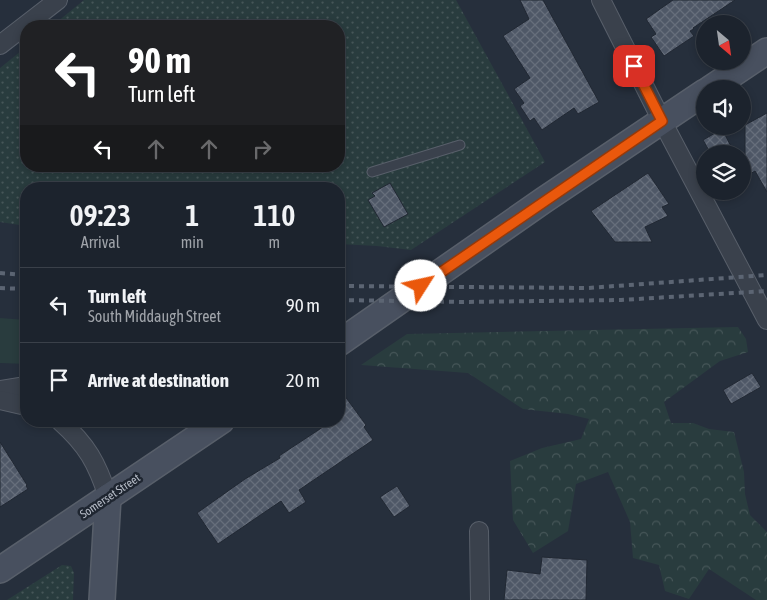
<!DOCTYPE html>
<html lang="en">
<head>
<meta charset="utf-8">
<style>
  :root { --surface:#1c232d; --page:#252b35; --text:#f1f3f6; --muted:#a0a4aa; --line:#3a4049 }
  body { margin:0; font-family:"Asap Condensed",sans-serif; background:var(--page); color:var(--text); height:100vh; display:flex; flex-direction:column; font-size:19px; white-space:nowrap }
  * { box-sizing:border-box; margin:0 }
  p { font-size:16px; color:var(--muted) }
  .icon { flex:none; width:28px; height:28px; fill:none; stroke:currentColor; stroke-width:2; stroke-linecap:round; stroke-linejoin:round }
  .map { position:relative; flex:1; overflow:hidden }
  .panel { position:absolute; left:20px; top:182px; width:325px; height:245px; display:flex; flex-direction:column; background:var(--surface); border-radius:20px; box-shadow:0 2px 8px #0003,0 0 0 1px var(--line) }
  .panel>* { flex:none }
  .banner { position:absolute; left:20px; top:20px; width:325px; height:152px; border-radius:20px; box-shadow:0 2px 8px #0003,0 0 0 1px var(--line); background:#202124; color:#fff; overflow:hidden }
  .needle { width:32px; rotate:151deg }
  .buttons { position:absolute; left:696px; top:15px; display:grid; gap:10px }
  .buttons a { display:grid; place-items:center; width:55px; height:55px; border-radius:50%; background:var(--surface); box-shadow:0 2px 8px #0003,0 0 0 1px var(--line); font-size:25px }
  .pin { position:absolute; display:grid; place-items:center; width:42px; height:42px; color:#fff; margin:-21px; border-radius:10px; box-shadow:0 2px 8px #0006 }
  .me { position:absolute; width:55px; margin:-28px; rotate:55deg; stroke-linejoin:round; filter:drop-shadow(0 0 4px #0008) }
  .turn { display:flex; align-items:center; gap:18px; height:105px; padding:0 25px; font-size:22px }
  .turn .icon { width:65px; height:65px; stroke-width:2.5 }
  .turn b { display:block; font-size:35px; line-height:42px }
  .lanes { display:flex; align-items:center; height:48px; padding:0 25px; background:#0003; justify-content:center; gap:25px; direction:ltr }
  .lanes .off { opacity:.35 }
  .eta { display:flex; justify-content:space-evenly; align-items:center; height:85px; text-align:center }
  .eta b { font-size:30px; font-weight:600; line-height:35px }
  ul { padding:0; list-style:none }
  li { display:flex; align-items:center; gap:15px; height:75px; padding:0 25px; border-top:1px solid var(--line) }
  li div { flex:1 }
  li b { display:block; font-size:19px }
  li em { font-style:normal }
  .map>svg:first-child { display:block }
  .grass { fill:#293c3e }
  .forest { fill:url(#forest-crowns) }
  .park { fill:url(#park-dots) }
  .building { fill:url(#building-cross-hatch); stroke:#212833 }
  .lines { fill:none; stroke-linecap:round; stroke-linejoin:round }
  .lane-casing { stroke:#585f6a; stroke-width:11 }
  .street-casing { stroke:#585f6a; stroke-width:20 }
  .secondary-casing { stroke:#585f6a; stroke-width:28 }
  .lane { stroke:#3a414c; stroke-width:9 }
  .street { stroke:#3a414c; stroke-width:18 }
  .secondary { stroke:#48505f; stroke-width:25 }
  .rail { stroke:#5c6573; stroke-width:4; stroke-dasharray:5 5; stroke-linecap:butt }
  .route-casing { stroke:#983908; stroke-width:12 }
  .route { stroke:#ea580c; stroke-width:9 }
  .labels { text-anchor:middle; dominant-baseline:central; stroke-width:5; stroke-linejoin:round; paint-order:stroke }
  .street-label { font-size:12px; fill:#b6bcc7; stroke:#1f2631 }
</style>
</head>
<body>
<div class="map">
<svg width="767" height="600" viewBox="0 0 767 600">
  <defs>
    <pattern id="forest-crowns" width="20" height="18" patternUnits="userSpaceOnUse" patternTransform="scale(1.25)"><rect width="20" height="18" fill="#293c3e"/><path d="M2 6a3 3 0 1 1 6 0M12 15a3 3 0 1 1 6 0" fill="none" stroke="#465658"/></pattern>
    <pattern id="park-dots" width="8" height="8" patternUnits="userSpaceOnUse" patternTransform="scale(1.25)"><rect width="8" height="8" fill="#293c3e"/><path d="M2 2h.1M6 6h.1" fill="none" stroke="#465658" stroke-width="1.8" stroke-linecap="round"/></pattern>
    <pattern id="building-cross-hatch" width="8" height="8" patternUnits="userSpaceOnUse" patternTransform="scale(1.25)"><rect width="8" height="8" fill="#4f5867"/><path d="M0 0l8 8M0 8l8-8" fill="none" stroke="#666e7b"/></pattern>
  </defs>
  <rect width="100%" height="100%" fill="#262f3c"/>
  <path class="grass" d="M0 318 26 320V364L0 363Z"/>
  <path class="forest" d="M738 327 746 339 748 352 720 361 664 402 671 423H693L709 429 734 432 744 472 745 494 750 515 767 532V600H756L709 569 689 599 665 591 659 565 633 558 630 522 608 472 576 484 568 531 533 553 513 520 510 461 542 448 581 439 589 419 568 414 523 409 468 373 361 365 407 334Z"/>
  <g class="park">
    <path d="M84 0H456L545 162 411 250 377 246 339 244V189H26V226L0 222V68L26 47V166H339V26H52Z"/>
    <path d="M62 565 71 566 74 573 73 600H7Z"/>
  </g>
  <g class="building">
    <path d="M520 0H543L599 102 578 114 574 108 542 130 534 118 530 121 520 106 524 103 514 89 530 78 503 36 529 19Z"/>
    <path d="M673 0H735L693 28 694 29 690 31 694 36 664 56 651 37 656 34 646 19Z"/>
    <path d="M767 113V192L755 171 745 177V125Z"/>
    <path d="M722 129 735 154H711L703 140Z"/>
    <path d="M648 173 669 204 662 207 668 216 645 227 652 242H615L591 211Z"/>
    <path d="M390 183 408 214 384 227 368 200 375 196 372 193Z"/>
    <path d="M752 373 761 387 731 404 723 390Z"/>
    <path d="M339 388 366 425 364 427 373 440 299 490 306 502 289 513 281 501 218 544 197 513 245 479 280 458 279 456 332 421H339Z"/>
    <path d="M0 442 27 485 26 486 28 489 0 507Z"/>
    <path d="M397 486 410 506 394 517 380 497Z"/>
    <path d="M542 557 587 560 586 600H504L507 570 540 574Z"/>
  </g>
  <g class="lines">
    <g class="lane-casing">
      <path id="lane" d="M372 172 460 145"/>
    </g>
    <g class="street-casing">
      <g id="street">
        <path d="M601 0 662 121 767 320"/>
        <path d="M0 45 58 0"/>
        <path d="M0 390 26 386"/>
        <path d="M0 400 26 406"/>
        <path d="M60 421C87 445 97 463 108 497"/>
        <path d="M479 531 480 600"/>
      </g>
    </g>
    <g class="secondary-casing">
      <g id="secondary">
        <path d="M710 89 767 51"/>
        <path d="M339 343 544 200 705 92"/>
        <path d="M0 570 221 421"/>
        <path d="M102 600 108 497"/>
      </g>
    </g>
    <use href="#lane" class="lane"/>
    <use href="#street" class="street"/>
    <use href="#secondary" class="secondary"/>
    <g class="rail">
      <path d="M0 273 26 275"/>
      <path d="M339 286 588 288 767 275"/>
      <path d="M0 288 26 289"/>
      <path d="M339 300 463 302 621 300 767 291"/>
    </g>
  </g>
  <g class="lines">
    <g class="route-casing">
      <path id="route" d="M421 286 662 121 634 66"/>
    </g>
    <use href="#route" class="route"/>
  </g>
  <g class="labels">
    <g class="street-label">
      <text transform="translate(110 496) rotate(-34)">Somerset Street</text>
    </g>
  </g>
</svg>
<div class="buttons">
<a><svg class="needle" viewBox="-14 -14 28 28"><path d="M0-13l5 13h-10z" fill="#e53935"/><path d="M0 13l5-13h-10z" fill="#a0a4aa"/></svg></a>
<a><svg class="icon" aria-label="sound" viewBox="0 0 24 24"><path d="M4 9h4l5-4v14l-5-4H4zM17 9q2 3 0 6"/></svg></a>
<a><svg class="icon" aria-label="layers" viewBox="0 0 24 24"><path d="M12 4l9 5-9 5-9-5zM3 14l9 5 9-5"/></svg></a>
</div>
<div class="pin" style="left:634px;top:66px;background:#d93025"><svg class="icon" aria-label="arrive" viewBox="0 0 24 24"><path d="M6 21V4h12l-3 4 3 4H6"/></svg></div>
<svg class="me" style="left:421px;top:286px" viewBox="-20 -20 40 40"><circle r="19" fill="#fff"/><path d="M0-13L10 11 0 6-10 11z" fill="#ea580c"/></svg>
<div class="banner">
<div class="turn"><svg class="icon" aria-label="left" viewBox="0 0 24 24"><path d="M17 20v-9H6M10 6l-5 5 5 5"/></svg><div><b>90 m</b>Turn left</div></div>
<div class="lanes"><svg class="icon" aria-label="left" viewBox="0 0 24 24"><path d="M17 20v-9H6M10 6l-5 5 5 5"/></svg><svg class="icon off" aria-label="ahead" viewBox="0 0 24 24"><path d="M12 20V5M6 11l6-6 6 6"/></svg><svg class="icon off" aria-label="ahead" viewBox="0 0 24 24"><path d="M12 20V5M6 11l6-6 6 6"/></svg><svg class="icon off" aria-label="right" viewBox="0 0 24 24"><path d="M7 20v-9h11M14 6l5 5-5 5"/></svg></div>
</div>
<section class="panel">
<div class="eta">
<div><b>09:23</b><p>Arrival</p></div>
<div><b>1</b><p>min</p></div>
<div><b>110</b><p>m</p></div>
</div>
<ul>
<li><svg class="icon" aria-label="left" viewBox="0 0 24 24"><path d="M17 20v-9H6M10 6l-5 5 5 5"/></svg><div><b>Turn left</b><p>South Middaugh Street</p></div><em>90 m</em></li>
<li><svg class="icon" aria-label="arrive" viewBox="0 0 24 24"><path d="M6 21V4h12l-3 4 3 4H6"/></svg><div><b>Arrive at destination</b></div><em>20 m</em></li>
</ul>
</section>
</div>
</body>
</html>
